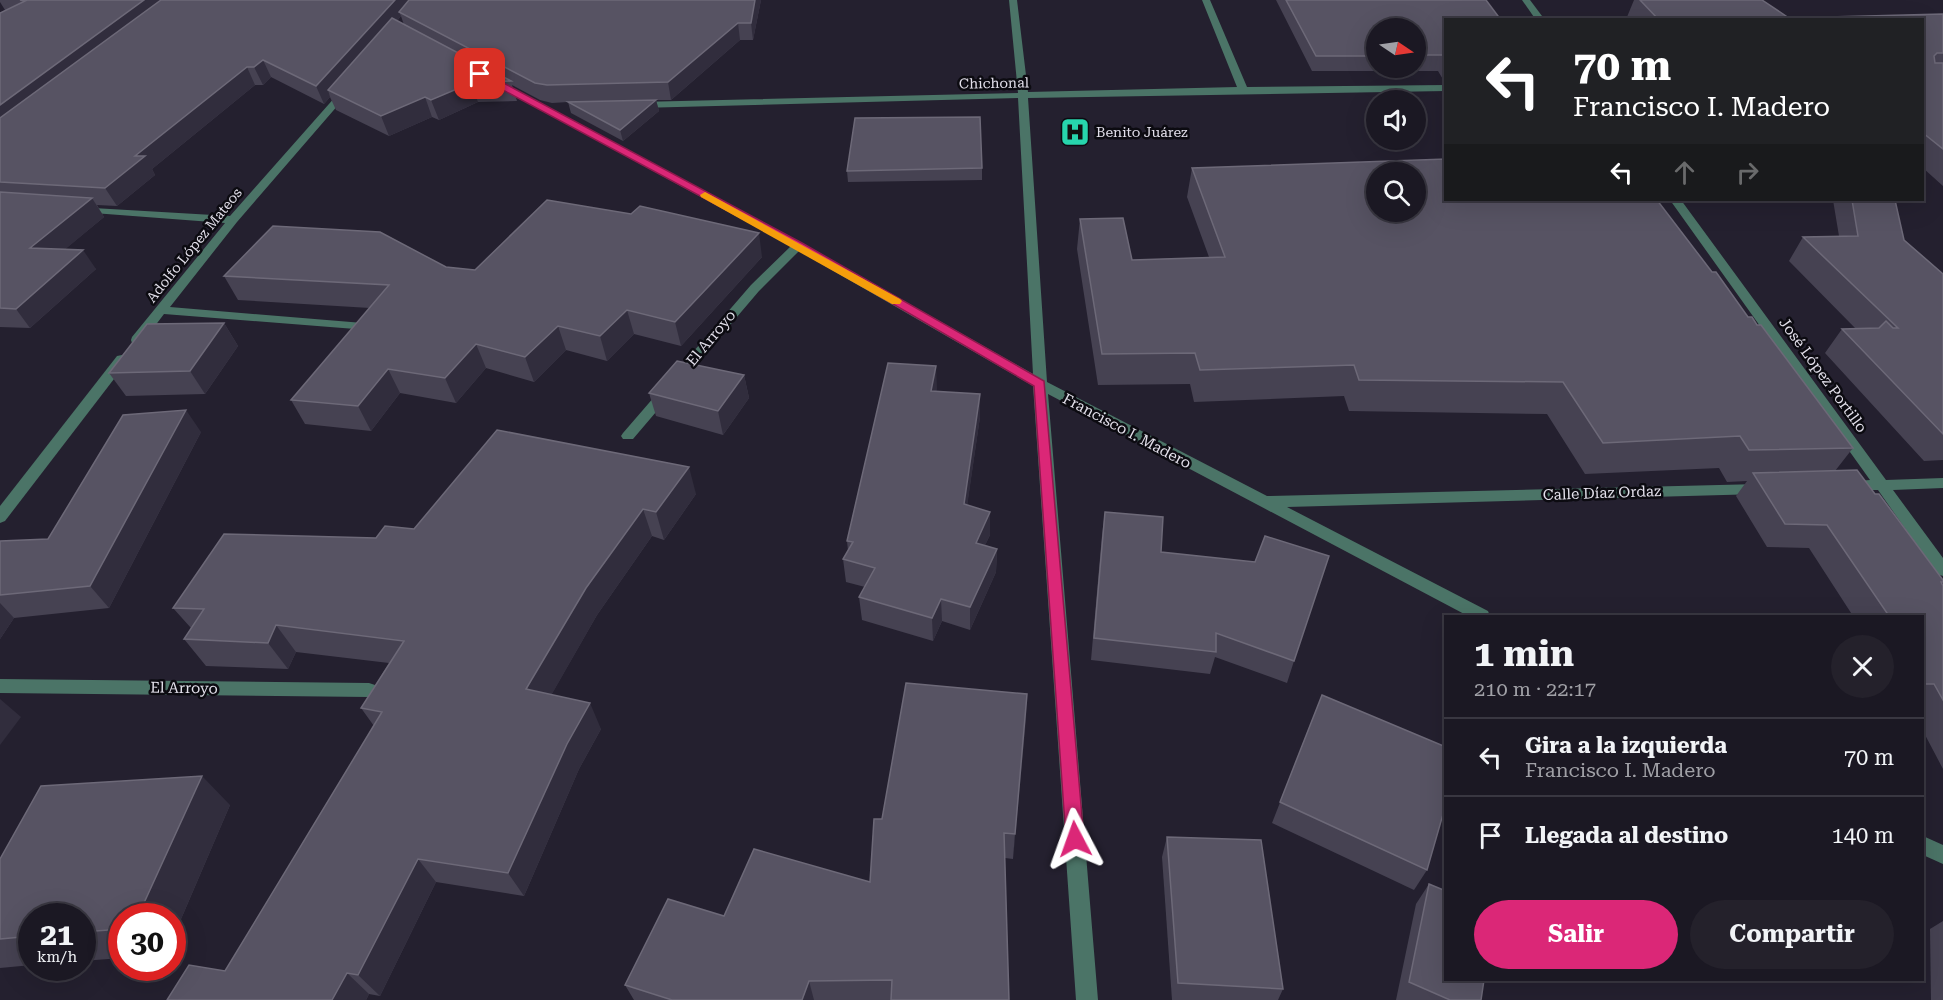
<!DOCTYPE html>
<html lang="es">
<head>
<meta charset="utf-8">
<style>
  :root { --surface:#1b1823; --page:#24212b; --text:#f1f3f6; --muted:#a0a0a6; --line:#393741; --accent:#db2777 }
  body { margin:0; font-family:"Roboto Serif",serif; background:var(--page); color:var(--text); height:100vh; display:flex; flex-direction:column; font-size:22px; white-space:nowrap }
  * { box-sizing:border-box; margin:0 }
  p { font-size:20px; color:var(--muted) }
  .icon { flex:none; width:33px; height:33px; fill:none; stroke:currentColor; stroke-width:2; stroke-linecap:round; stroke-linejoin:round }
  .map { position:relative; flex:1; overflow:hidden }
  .side { position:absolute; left:1444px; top:615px; width:480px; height:366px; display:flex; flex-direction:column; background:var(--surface); border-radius:0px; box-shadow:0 6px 24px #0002,0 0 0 2px var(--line) }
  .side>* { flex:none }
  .hud { position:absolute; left:1444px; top:18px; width:480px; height:183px; border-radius:0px; box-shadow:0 6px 24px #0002,0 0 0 2px var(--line); background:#202124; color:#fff; overflow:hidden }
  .needle { width:39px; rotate:103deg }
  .tools { position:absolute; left:1366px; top:18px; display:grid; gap:12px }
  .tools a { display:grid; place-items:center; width:60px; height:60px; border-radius:50%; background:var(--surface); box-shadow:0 6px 24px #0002,0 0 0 2px var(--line); font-size:30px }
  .speed { position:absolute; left:18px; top:903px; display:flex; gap:12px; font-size:30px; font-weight:700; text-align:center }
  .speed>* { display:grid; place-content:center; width:78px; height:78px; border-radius:50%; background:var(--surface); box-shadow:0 6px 24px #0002,0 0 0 2px var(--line); line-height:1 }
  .speed small { font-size:15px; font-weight:400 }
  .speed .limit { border:9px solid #d22; background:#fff; color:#111 }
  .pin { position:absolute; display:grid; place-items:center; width:51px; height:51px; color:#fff; margin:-26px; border-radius:12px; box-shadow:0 3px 9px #0006 }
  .me { position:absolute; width:66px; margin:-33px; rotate:356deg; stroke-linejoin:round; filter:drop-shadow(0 0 4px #0008) }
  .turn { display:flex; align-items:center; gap:21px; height:126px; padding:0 30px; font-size:27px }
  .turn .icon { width:78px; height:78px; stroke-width:2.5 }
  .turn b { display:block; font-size:42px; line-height:51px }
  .lanes { display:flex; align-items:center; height:57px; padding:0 30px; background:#0003; justify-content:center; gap:30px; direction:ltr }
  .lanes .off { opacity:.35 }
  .round { display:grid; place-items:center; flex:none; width:63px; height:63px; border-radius:32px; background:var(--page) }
  .headline { display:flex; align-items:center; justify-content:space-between; height:102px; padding:0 30px }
  h1 { font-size:36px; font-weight:700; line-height:45px }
  .cta { display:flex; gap:12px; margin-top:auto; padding:12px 30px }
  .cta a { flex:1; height:69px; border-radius:36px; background:var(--accent); color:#fff; font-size:24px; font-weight:700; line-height:69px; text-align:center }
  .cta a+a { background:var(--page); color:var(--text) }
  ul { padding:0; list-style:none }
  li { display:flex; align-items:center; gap:18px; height:78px; padding:0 30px; border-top:2px solid var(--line) }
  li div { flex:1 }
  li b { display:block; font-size:22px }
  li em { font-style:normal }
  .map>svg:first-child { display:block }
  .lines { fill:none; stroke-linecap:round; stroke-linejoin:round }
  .minor { fill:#4b7467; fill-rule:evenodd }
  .wall { fill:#464252; fill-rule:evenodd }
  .shaded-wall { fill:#312d3d }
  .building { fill:#575363; stroke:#6d6978; stroke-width:1.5; fill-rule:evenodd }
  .route { fill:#db2777; stroke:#8e194d; stroke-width:1.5 }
  .slow { fill:#f59e0b }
  .labels { text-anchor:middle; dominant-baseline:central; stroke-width:5; stroke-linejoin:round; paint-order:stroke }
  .far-street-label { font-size:14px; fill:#e3e0eb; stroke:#0c0b11 }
  .far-poi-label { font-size:14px; fill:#e3e0eb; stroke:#0c0b11; text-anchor:start }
  .street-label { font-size:15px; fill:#e3e0eb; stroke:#0c0b11 }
</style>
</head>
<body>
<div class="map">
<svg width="1943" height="1000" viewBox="0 0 1943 1000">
  <rect width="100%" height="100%" fill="#24202f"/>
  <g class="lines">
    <g class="minor">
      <path d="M1009 0H1017L1028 92 1237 87 1202 0H1210L1247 87 1446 85V91L1028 98 1047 382 1267 496 1760 484 1767 489 1760 494 1287 507 1488 611 1490 616H1468L1048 394 1098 1000H1076L1033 386 799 251 759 291 633 439H623L621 436 623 433 751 285 791 246 493 84 501 82 802 243 1033 374 1018 98 639 108 634 105 639 102 1018 93Z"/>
      <path d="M1522 0H1530L1545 20H1536Z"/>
      <path d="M344 87 352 89 237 222 170 307 363 323 369 327 368 330 164 314 142 343H132L131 340 132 337 225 223 80 212 76 211V207L230 216Z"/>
      <path d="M1670 200H1681L1886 480 1943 478V488L1893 490 1943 558V576L1937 574 1878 490H1845L1843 486 1845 482 1870 480Z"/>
      <path d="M122 355 127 356 129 359 127 362 5 521 0 523V506L117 356Z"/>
      <path d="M0 679 369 683 375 685 378 690 375 695 369 697 0 693Z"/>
      <path d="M1923 836 1943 845V864L1923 855Z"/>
    </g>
  </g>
  <g class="wall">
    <path d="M0 0H761L753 40H740L671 100H656L659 111 623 141 571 113 568 102 552 103 540 100 512 85 517 101 478 102 439 120 432 117 389 136 336 110 330 97 324 104 271 77 263 85H255L152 169 155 175 117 206 97 205 104 217 65 249 96 269 30 328 0 327V13L5 10 0 2ZM401 16 404 25 397 21Z"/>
    <path d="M1276 0H1486L1446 20V81H1444L1438 71H1312ZM1377 28H1416V68H1377Z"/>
    <path d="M1634 0H1762L1789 18 1943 14V186L1923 168V20H1630L1627 17Z"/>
    <path d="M982 168V180L848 182 847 171Z"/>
    <path d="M1192 168 1712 272 1853 448 1835 471 1875 494 1943 580V769L1923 731V616H1853L1809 548 1767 547 1736 496 1747 481 1727 482 1719 468 1585 474 1547 414 1349 411 1344 396 1194 402 1190 384 1098 385 1077 249 1080 219 1132 260 1209 257 1187 197Z"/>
    <path d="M1833 200H1895L1904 240 1943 274V460L1924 461 1825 353 1842 329H1856L1789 261 1803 237 1839 236Z"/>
    <path d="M762 257 681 346 634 334 607 361 566 350 534 382 486 368 456 403 400 393 371 431 305 424 291 400 370 308 238 300 224 276 446 267 475 270Z"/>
    <path d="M224 323 238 346 205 394 126 396 109 373Z"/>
    <path d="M744 375 749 398 723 435 656 416 649 393Z"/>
    <path d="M937 389 936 391 980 417 967 505 990 512V535L985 545 997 549 996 572 970 630 942 621 933 641 862 620 859 597 865 587 846 582 843 559 848 551 847 541Z"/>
    <path d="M201 432 109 608 14 618 0 639V541L48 539Z"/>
    <path d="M696 494 664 540 652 536 597 615 551 695 601 729 579 769 524 896 436 882 380 996 369 994 366 1000H167L225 971 374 726 361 708 389 663 296 652 288 669 206 666 184 639 191 628 173 608 376 538 414 529Z"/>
    <path d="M1105 512 1161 552 1294 661 1287 683 1215 657 1210 674 1091 660 1102 535Z"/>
    <path d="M1027 694 1013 859 1005 858 1009 1000H634L625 985 724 916 870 882 882 819Z"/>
    <path d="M1322 695 1427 870 1414 890 1272 823Z"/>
    <path d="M230 805 172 940V916H122V958L82 961V916H32V965L0 968V859Z"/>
    <path d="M1167 837 1283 989 1278 1000H1172L1162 857Z"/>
    <path d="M1429 884 1481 1000H1396L1416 904Z"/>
    <path d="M1943 921V1000H1931L1930 929Z"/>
  </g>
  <g class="shaded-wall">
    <path d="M144 0H174L0 132V105Z"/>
    <path d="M395 0H415L399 12 401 16 334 93 328 90 330 97 324 104 316 86Z"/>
    <path d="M755 0H761L753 40 751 23Z"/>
    <path d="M738 23 740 40 671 100 668 82Z"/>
    <path d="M263 60 271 77 263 85 254 67Z"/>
    <path d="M247 67 255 85 152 169 155 175 117 206 105 188 135 156Z"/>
    <path d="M471 83 478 102 439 120 431 100Z"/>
    <path d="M425 97 432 117 389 136 381 116Z"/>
    <path d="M656 100 659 111 623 141 620 130Z"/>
    <path d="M92 198 104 217 44 267 30 248Z"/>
    <path d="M759 233 762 257 681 346 675 322Z"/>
    <path d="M83 250 96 269 30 328 16 309Z"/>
    <path d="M627 310 634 334 607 361 600 336Z"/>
    <path d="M224 323 238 346 205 394 190 371Z"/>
    <path d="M558 326 566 350 534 382 525 357Z"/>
    <path d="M476 344 486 368 456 403 445 378Z"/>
    <path d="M936 366 937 389 932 414 931 391Z"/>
    <path d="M388 369 400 393 371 431 358 406Z"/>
    <path d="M744 375 749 398 723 435 718 411Z"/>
    <path d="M980 394V417L964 528V504Z"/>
    <path d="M186 410 201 432 109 608 90 586Z"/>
    <path d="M689 467 696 494 664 540 656 512Z"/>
    <path d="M643 509 652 536 597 615 540 715 526 689 586 588Z"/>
    <path d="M990 512V535L975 566 976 543Z"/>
    <path d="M997 549 996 572 970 630V607Z"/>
    <path d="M941 599 942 621 933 641 932 618Z"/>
    <path d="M0 603 14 618 0 639Z"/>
    <path d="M276 625 296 652 288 669 268 643Z"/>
    <path d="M1027 694 1026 721 1013 859 1015 834Z"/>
    <path d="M0 699 21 717 0 745Z"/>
    <path d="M590 703 601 729 579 769 524 896 508 873 567 744Z"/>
    <path d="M202 776 230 805 172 940V916H138Z"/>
    <path d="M418 859 436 882 380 996 358 975Z"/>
    <path d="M347 973 369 994 366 1000H332Z"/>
    <path d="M809 981 814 1000H802Z"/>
  </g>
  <g class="building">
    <path d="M20 0H144L0 105V13L25 1Z"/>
    <path d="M161 0H395L316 86 263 60 254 67H247L135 156H145L105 188 0 182V118Z"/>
    <path d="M409 0H755L751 23H738L668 82 547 85 535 83 399 12Z"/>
    <path d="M1286 0H1486L1501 20H1446V60L1443 55H1416V28H1377V56H1316Z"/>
    <path d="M1640 0H1762L1789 18 1943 14V53H1937L1934 56 1935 63H1943V149L1923 133V20H1659Z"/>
    <path d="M392 18 511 81 471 83 431 100 425 97 381 116 328 90Z"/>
    <path d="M656 100 620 130 568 102Z"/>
    <path d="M980 117 982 168 847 171 855 118Z"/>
    <path d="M1446 159V200H1657L1712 272H1716L1748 317H1752L1757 325H1761L1853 448 1749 450 1740 436 1603 443 1563 382 1359 380 1354 365 1200 370 1195 353 1102 354 1080 219 1123 218 1132 260 1225 257 1192 168ZM1377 172H1416V212H1377Z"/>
    <path d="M0 192 92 198 30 248 83 250 16 309 0 308Z"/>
    <path d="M547 200 631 214 640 206 759 233 675 322 627 310 600 336 558 326 525 357 476 344 445 378 388 369 358 406 291 400 389 285 224 276 273 226 380 232 446 267 475 270Z"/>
    <path d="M1852 200H1895L1904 240 1943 274V434L1842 329 1879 328 1886 321 1893 328H1898L1803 237 1858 236Z"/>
    <path d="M224 323 190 371 109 373 147 324Z"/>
    <path d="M677 361 744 375 718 411 649 393Z"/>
    <path d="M888 363 936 366 931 391 980 394 964 504 990 512 976 543 997 549 970 607 941 599 932 618 859 597 875 568 843 559 853 542 847 541Z"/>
    <path d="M186 410 90 586 0 595V541L48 539 123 415Z"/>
    <path d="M497 430 689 467 656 512 643 509 586 588 526 689 590 703 567 744 508 873 418 859 358 975 347 973 332 1000H167L189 965 225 971 382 712 361 708 404 641 276 625 268 643 184 639 204 609 173 608 224 534 376 538 385 526 414 529Z"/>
    <path d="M1857 470 1875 494H1879L1943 580V582H1941L1943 586V700L1934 684H1923V616H1889L1827 525 1785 524 1753 473Z"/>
    <path d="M1105 512 1163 517 1161 552 1255 562 1265 536 1329 556 1294 661 1216 633V652L1094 638Z"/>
    <path d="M906 683 1027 694 1015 834 1004 833 1009 1000H891L892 980 809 981 802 1000H672L625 985 668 899 724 916 754 849 870 882 874 819H882Z"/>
    <path d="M1322 695 1446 747V804L1427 870 1280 802Z"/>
    <path d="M202 776 138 916H122V929L82 932V916H32V936L0 939V859L41 786Z"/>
    <path d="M1167 837 1261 840 1283 989 1178 983Z"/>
    <path d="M1429 884 1446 891V980H1484L1481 1000H1450L1409 982Z"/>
  </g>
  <path class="route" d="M477 72H483L802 243 1044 381 1084 839 1081 845 1075 847 1069 845 1066 839 1034 386 795 247 477 76Z"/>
  <path class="slow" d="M705 192 900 299 902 301 900 304H892L701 197 700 195Z"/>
  <defs>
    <g id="hospital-square" transform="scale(1.5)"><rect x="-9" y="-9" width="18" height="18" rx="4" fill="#27d5ad" stroke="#0c0b11"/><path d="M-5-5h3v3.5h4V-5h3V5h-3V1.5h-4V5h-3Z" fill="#111"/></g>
  </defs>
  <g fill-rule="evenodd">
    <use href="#hospital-square" x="1075" y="132"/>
  </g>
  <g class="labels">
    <g class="far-street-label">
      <text transform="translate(994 83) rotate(-1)">Chichonal</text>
      <text transform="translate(194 245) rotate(-51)">Adolfo López Mateos</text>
    </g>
    <g class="far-poi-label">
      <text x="1096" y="132">Benito Juárez</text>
    </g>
    <g class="street-label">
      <text transform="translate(711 338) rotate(-50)">El Arroyo</text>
      <text transform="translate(1823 375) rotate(54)">José López Portillo</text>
      <text transform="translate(1127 431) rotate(28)">Francisco I. Madero</text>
      <text transform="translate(1602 493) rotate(-2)">Calle Díaz Ordaz</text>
      <text transform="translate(184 688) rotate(1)">El Arroyo</text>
    </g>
  </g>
</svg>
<div class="tools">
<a><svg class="needle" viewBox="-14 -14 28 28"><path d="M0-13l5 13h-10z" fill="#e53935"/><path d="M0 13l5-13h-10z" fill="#a0a0a6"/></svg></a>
<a><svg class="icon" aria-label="sound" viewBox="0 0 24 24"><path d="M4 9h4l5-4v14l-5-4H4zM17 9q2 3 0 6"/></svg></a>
<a><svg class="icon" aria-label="search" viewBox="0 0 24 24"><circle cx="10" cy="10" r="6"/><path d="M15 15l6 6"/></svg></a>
</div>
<div class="speed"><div>21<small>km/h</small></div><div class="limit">30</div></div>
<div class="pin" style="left:480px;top:74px;background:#d93025"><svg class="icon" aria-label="arrive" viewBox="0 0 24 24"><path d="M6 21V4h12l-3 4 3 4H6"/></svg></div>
<svg class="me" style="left:1075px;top:839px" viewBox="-20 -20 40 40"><path d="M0-17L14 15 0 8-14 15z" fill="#db2777" stroke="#fff" stroke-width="4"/></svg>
<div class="hud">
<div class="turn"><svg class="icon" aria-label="left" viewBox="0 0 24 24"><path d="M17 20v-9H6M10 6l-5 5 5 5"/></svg><div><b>70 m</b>Francisco I. Madero</div></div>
<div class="lanes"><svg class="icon" aria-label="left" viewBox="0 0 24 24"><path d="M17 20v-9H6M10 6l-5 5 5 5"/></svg><svg class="icon off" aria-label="ahead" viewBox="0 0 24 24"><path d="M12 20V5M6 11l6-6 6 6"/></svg><svg class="icon off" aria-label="right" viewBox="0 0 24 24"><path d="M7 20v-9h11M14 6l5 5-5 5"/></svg></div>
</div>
<section class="side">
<div class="headline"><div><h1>1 min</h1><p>210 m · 22:17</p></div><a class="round"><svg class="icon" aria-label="close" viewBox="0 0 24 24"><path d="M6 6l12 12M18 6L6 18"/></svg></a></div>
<ul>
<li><svg class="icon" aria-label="left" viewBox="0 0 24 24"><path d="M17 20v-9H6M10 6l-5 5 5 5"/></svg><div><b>Gira a la izquierda</b><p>Francisco I. Madero</p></div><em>70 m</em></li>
<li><svg class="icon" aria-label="arrive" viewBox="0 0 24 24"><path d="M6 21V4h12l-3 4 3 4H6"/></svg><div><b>Llegada al destino</b></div><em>140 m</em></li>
</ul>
<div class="cta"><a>Salir</a><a>Compartir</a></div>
</section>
</div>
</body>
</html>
